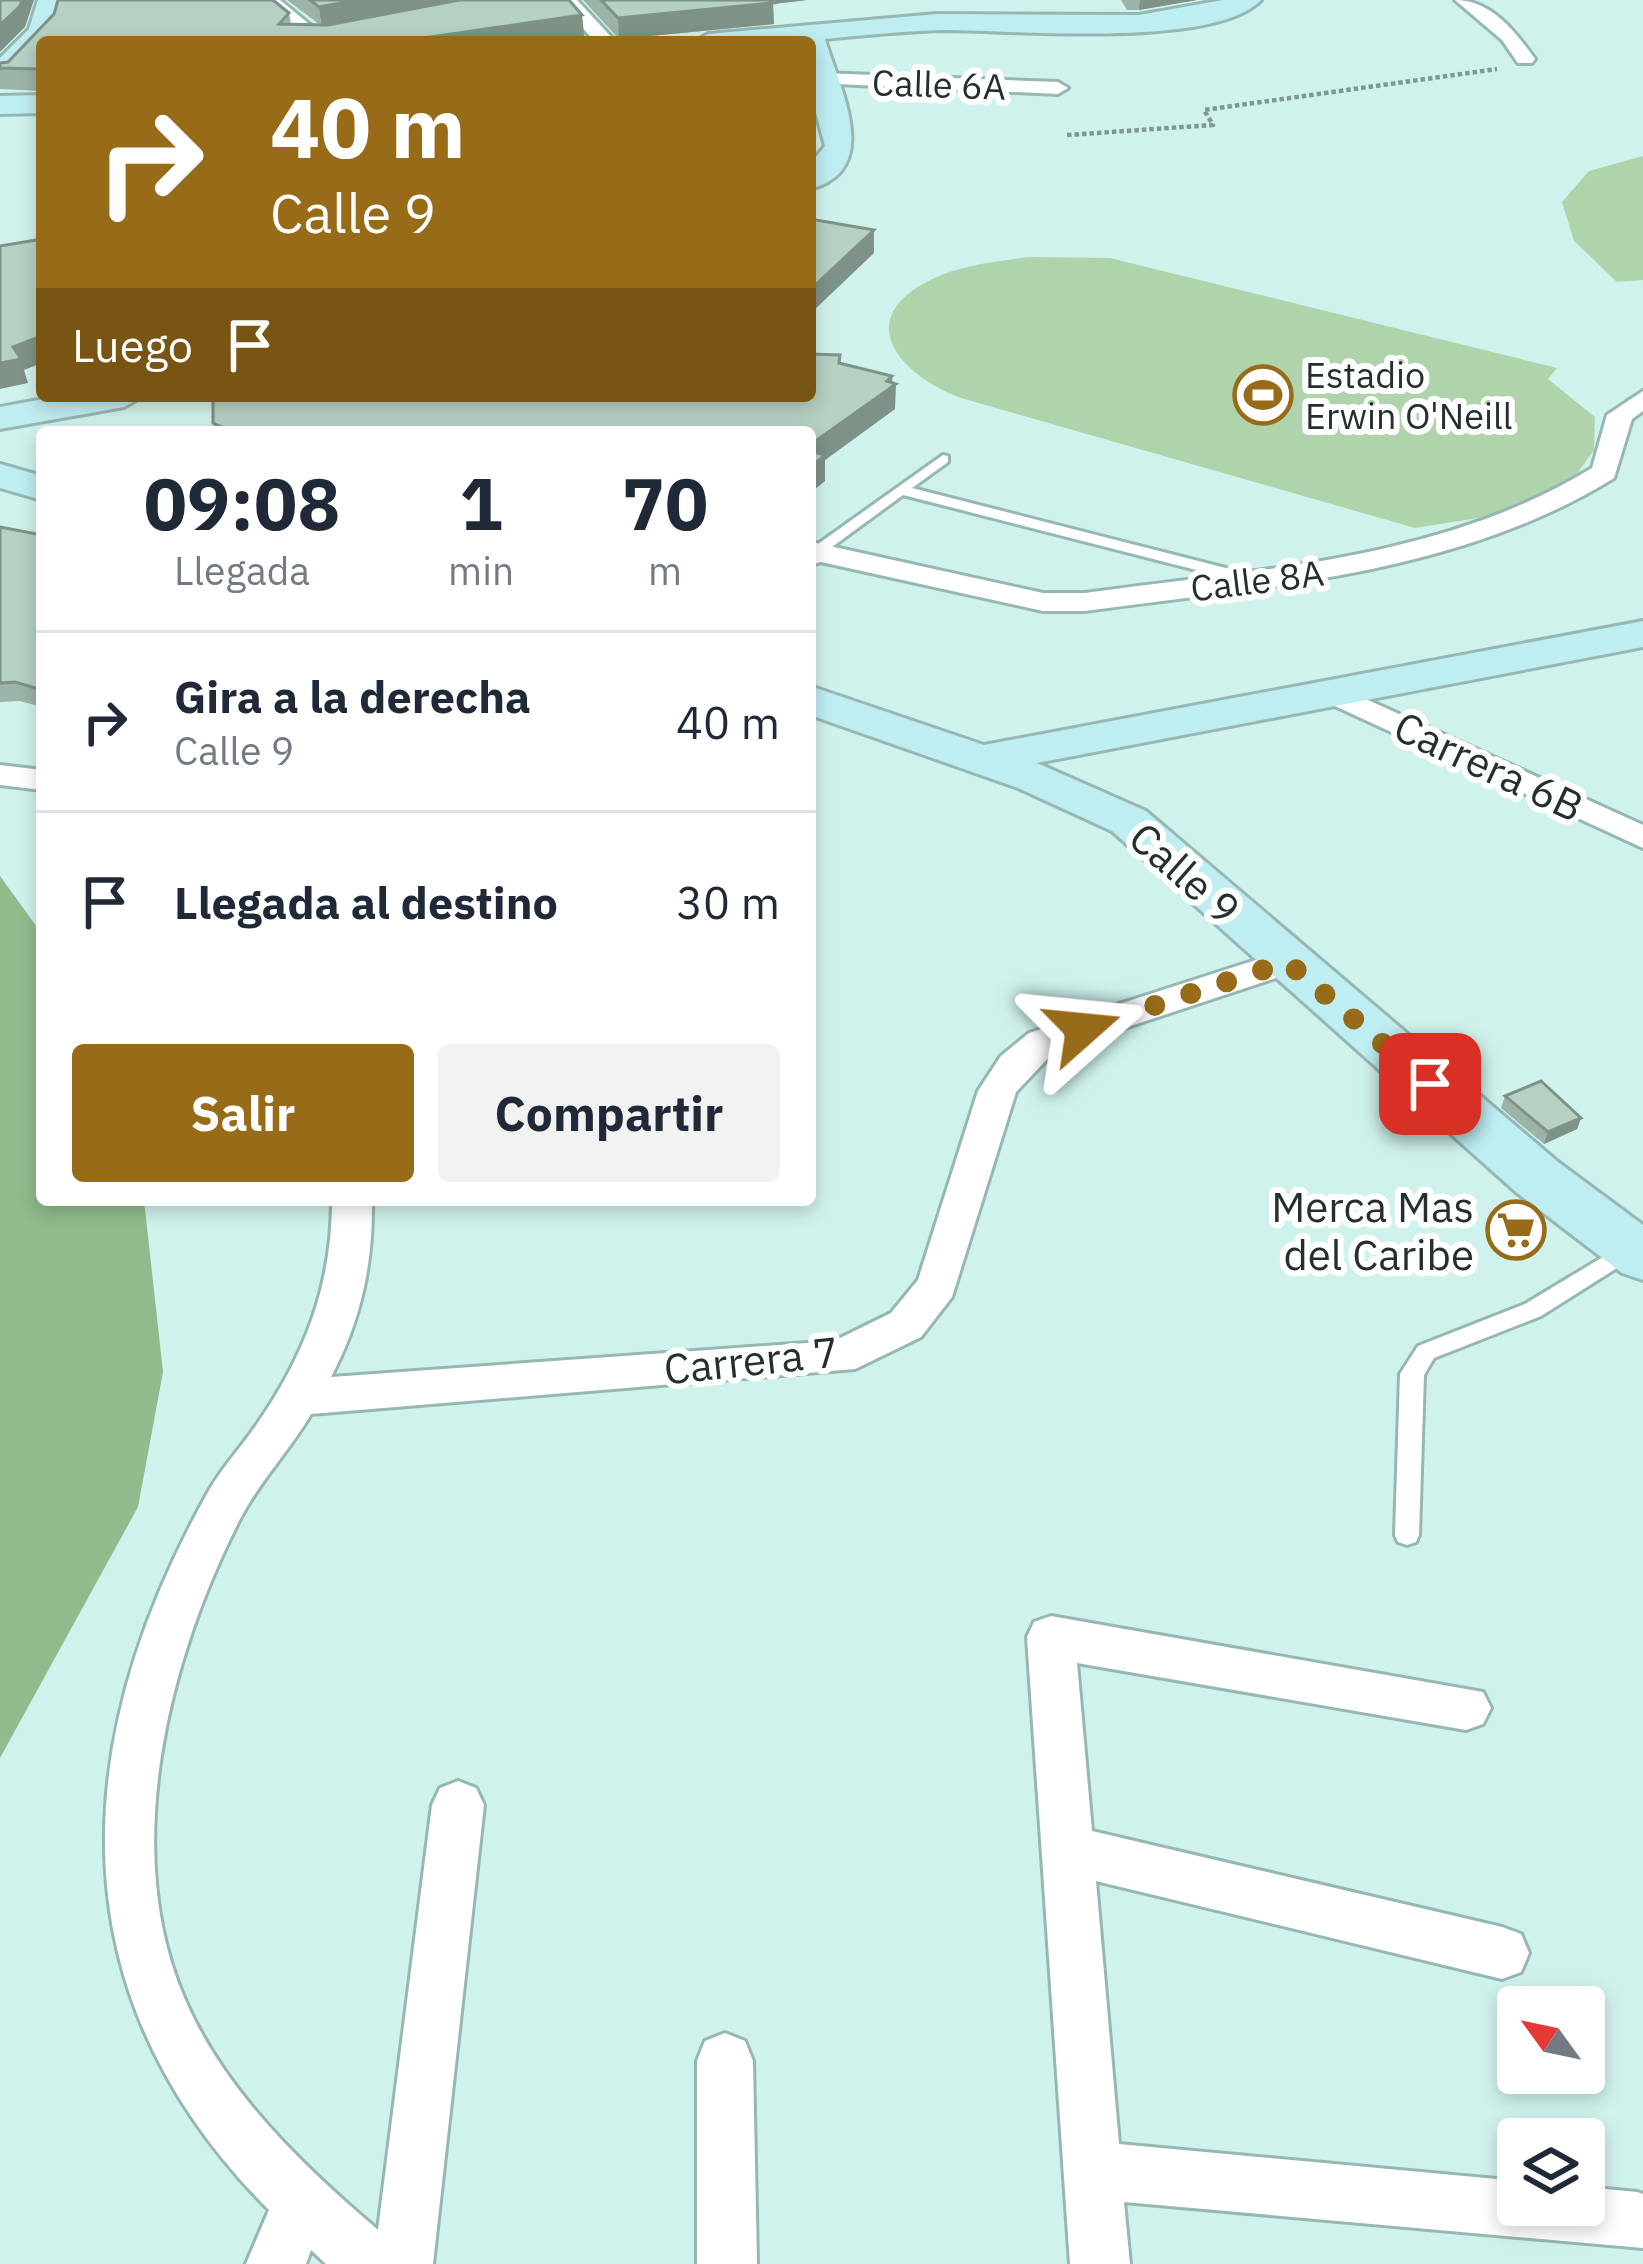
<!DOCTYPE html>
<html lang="es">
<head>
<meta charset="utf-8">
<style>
  :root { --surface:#fff; --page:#f2f2f3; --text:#1f2937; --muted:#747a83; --line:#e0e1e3; --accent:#976b18 }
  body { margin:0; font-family:"IBM Plex Sans",sans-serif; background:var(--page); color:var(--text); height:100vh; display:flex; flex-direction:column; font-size:45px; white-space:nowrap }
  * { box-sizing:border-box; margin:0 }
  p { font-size:39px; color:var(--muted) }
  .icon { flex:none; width:66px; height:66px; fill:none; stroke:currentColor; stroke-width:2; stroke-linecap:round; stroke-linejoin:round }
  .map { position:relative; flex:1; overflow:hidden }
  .drawer { position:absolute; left:36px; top:426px; width:780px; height:780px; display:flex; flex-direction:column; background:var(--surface); border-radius:12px; box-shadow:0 6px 18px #0003 }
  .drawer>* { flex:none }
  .top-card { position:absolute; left:36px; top:36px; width:780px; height:366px; border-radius:12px; box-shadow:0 6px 18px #0003; background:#976b18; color:#fff; overflow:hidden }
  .needle { width:78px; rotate:303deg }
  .fabs { position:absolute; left:1497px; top:1986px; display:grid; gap:24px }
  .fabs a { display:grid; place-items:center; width:108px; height:108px; border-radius:12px; background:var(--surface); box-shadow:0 6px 18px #0003; font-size:60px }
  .pin { position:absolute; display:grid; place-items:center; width:102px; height:102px; color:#fff; margin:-51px; border-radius:24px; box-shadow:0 6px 18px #0006 }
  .me { position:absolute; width:132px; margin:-66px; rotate:72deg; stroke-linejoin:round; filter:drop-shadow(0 0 9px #0008) }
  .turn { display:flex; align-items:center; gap:42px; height:252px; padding:0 36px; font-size:54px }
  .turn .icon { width:156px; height:156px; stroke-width:2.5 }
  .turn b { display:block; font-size:84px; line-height:102px }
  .then { display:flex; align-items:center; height:114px; padding:0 36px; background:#0003; gap:24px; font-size:45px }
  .eta { display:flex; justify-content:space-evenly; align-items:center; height:204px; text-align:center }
  .eta b { font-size:72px; font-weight:700; line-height:84px }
  .cta { display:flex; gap:24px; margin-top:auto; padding:24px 36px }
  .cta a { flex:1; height:138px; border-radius:12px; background:var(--accent); color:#fff; font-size:48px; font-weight:700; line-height:138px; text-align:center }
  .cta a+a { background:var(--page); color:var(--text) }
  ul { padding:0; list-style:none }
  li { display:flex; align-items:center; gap:36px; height:180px; padding:0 36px; border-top:3px solid var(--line) }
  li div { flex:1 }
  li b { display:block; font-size:45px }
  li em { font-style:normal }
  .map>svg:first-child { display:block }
  .green { fill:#afd4ac }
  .forest { fill:#90bb8d }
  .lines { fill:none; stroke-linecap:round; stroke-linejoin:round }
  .lane-casing { stroke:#97b7b3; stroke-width:6 }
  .street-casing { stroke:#97b7b3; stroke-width:6 }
  .secondary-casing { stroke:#97b7b3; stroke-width:6 }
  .path { stroke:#7f9894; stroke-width:4.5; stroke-dasharray:4.5 3; stroke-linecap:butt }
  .lane { fill:#fff; fill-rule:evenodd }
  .street { fill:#fff; fill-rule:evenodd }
  .secondary { fill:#beedf2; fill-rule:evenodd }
  .wall { fill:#9cb4a8 }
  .shaded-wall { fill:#7f9288 }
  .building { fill:#b5d1c3; stroke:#7f9288; stroke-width:3 }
  .route { stroke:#976b18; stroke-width:21; stroke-dasharray:0 37.8 }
  .labels { text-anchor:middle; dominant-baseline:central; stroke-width:12; stroke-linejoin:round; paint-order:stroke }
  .far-street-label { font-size:36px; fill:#23302e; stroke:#fff }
  .far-poi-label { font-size:36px; fill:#23302e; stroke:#fff; text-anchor:start }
  .street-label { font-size:42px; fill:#23302e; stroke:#fff }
  .poi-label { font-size:42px; fill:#23302e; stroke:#fff; text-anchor:end }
</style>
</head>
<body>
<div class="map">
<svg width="1643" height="2264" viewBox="0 0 1643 2264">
  <rect width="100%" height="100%" fill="#d0f2ed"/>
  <g class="green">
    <path d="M1643 156V280L1617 282 1574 241 1562 202 1589 171Z"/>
    <path d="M1028 257 1110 258 1557 368 1548 379 1595 417 1594 450 1569 485 1503 514 1415 528 961 398C889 370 851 311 944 274 970 264 1000 261 1028 257Z"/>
  </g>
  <path class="forest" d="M0 876 42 934V1200H144L163 1372 138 1507 0 1758Z"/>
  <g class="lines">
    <g class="lane-casing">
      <g id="lane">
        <path d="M943 455 948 456V462L912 488 1261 577 1263 580 1255 585 903 495 821 555H811V549Z"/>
        <path d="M1631 1240 1639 1242 1642 1248 1639 1254 1541 1316 1434 1358 1424 1375 1419 1535 1416 1542 1407 1545 1398 1542 1395 1535 1400 1374 1418 1346 1525 1304Z"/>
      </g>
    </g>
    <g class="street-casing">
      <g id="street">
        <path d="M259 0H280L326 38 309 42Z"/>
        <path d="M558 0H577L616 42H595Z"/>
        <path d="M1455 0C1491 0 1515 31 1535 59L1532 63H1518L1502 40Z"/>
        <path d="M821 73 1058 82 1068 88 1058 94 814 83V75Z"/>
        <path d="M1643 391V411L1632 419 1614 478C1456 576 1265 586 1085 611H1043L821 562 810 565V545L816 543 1043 593H1085C1258 569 1440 561 1592 468L1607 415Z"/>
        <path d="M1335 685 1643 825V848L1324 701 1319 694Z"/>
        <path d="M0 765 42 770V790L0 785Z"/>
        <path d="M1287 950 1300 954 1305 962 1300 970 1055 1051 1016 1092 952 1297 921 1337 855 1369 311 1414C290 1450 259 1482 240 1519 168 1659 119 1852 186 2002 226 2093 304 2167 378 2230L432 1805 440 1788 458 1781 476 1788 484 1805 433 2264H326L311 2250 306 2264H246L269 2210C56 1996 67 1746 207 1494 220 1470 239 1450 255 1427 304 1357 332 1287 332 1200H372C373 1264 361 1320 331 1377L834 1341 891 1313 918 1280 978 1091 1001 1056 1029 1033Z"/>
        <path d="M1051 1616 1483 1692 1491 1708 1483 1724 1466 1730 1077 1663 1092 1831 1502 1927 1521 1934 1529 1953 1521 1972 1502 1979 1096 1881 1119 2144 1518 2181V2205H1584V2187L1637 2192 1643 2194V2248L1124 2202 1130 2264H1070L1027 1637 1034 1622Z"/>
        <path d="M725 2033 745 2041 753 2061 757 2264H697V2061L705 2041Z"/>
      </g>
    </g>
    <g class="secondary-casing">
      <g id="secondary">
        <path d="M38 0H66L56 32 10 80 0 83V58L29 29Z"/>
        <path d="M1223 0H1261C1215 49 1012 30 944 30 904 31 865 35 825 39 839 88 884 170 810 189V164L825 146 810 90V42H694L708 34 937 14 1139 15Z"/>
        <path d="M42 95V113L0 114V96Z"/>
        <path d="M60 396H143L124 407 0 429V407Z"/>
        <path d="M0 464 42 476V500L0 488Z"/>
        <path d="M1643 621V647L1037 763 1146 811 1558 1162 1643 1225V1280L1622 1273 1516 1192 1112 831 1018 788 810 715V686L984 745Z"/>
      </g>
    </g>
    <path class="path" d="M1067 135 1213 125 1204 110 1497 69"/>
    <use href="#lane" class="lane"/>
    <use href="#street" class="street"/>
    <use href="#secondary" class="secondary"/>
  </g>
  <g class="wall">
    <path d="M58 0H273L289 13 291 24 320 25 287 0H569L582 15 584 36 542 42H42V91L0 89V63L8 62 54 14Z"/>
    <path d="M583 0H807L773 4 774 24 619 39Z"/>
    <path d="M1121 0H1197L1139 10H1127Z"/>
    <path d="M840 363 892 376 895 409 825 460V481L810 493V432H215L213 423Z"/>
    <path d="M0 527 42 535V707L20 701 0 702Z"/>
    <path d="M1505 1096 1581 1118 1577 1129 1544 1144 1501 1108Z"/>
  </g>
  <g class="shaded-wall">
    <path d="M22 0H34L25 27 0 52V25Z"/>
    <path d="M358 0H456L322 27 319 7Z"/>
    <path d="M751 0H807L773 4 774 24 619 39 618 18Z"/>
    <path d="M1140 0H1197L1139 10Z"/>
    <path d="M582 15 584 36 542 42H409V40Z"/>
    <path d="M874 230V253L810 314V290Z"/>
    <path d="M42 336V363L24 370 28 383 0 389V363L13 347Z"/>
    <path d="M892 376V386L896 384 895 409 825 460V481L810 493V445Z"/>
    <path d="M1581 1118 1577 1129 1544 1144 1548 1132Z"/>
  </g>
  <g class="building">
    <path d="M0 0H22L20 6 0 25Z"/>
    <path d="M58 0H273L289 13 279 24 328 25 459 0H569L582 15 409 40 411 42H42V75L37 69 0 68V63L8 62 54 14Z"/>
    <path d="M310 0H358L319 7Z"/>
    <path d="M601 0H769L773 3 618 18Z"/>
    <path d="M810 219 874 230 810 290Z"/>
    <path d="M42 239V336L13 347 21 359 0 363V246Z"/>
    <path d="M810 354 840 355 839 363 892 376 887 381 896 384 810 445V432H233L213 423V396H810Z"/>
    <path d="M810 451 825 455 810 468Z"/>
    <path d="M0 527 42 535V690L15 682 0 683Z"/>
    <path d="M1541 1081 1581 1118 1548 1132 1505 1096Z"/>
  </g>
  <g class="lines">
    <path class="route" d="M1083 1029 1287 962 1430 1084"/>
  </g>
  <defs>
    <g id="stadium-ring" transform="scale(3)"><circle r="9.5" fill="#fff" stroke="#976b18" stroke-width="1.5"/><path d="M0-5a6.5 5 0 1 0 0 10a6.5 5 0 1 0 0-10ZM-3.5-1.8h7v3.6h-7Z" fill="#976b18"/></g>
    <g id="supermarket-ring" transform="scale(3)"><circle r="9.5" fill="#fff" stroke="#976b18" stroke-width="1.5"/><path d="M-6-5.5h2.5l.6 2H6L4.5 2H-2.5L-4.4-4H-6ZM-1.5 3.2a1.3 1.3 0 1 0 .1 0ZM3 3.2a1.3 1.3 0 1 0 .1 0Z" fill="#976b18"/></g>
  </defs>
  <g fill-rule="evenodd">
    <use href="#stadium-ring" x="1263" y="395"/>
    <use href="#supermarket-ring" x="1516" y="1230"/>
  </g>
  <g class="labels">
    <g class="far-street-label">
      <text transform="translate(939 84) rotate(2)">Calle 6A</text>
      <text transform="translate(1257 580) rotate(-7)">Calle 8A</text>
    </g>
    <g class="far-poi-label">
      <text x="1305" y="374">Estadio<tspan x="1305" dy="41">Erwin O'Neill</tspan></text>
    </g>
    <g class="street-label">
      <text transform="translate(1489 766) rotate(25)">Carrera 6B</text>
      <text transform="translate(1185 873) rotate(41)">Calle 9</text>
      <text transform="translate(751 1360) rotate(-6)">Carrera 7</text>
    </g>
    <g class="poi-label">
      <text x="1474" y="1206">Merca Mas<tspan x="1474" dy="48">del Caribe</tspan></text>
    </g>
  </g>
</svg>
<div class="fabs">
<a><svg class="needle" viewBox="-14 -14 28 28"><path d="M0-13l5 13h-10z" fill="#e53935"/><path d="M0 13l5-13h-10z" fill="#747a83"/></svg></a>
<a><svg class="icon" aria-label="layers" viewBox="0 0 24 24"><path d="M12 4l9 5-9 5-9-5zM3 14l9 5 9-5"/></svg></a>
</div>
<div class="pin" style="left:1430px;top:1084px;background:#d93025"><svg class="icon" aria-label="arrive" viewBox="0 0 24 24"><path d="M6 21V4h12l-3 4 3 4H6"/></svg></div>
<svg class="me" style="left:1083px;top:1029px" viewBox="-20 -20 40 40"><path d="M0-17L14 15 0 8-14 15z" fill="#976b18" stroke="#fff" stroke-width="4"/></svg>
<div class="top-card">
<div class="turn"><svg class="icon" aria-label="right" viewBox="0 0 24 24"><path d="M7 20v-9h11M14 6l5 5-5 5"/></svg><div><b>40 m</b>Calle 9</div></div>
<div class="then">Luego<svg class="icon" aria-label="arrive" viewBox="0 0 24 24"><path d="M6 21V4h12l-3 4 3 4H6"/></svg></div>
</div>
<section class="drawer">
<div class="eta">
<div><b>09:08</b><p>Llegada</p></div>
<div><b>1</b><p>min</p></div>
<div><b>70</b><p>m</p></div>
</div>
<ul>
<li><svg class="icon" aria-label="right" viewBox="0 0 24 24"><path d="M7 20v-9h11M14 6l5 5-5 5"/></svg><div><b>Gira a la derecha</b><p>Calle 9</p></div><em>40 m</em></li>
<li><svg class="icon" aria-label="arrive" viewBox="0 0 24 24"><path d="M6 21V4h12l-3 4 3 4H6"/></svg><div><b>Llegada al destino</b></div><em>30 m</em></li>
</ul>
<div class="cta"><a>Salir</a><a>Compartir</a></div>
</section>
</div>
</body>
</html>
